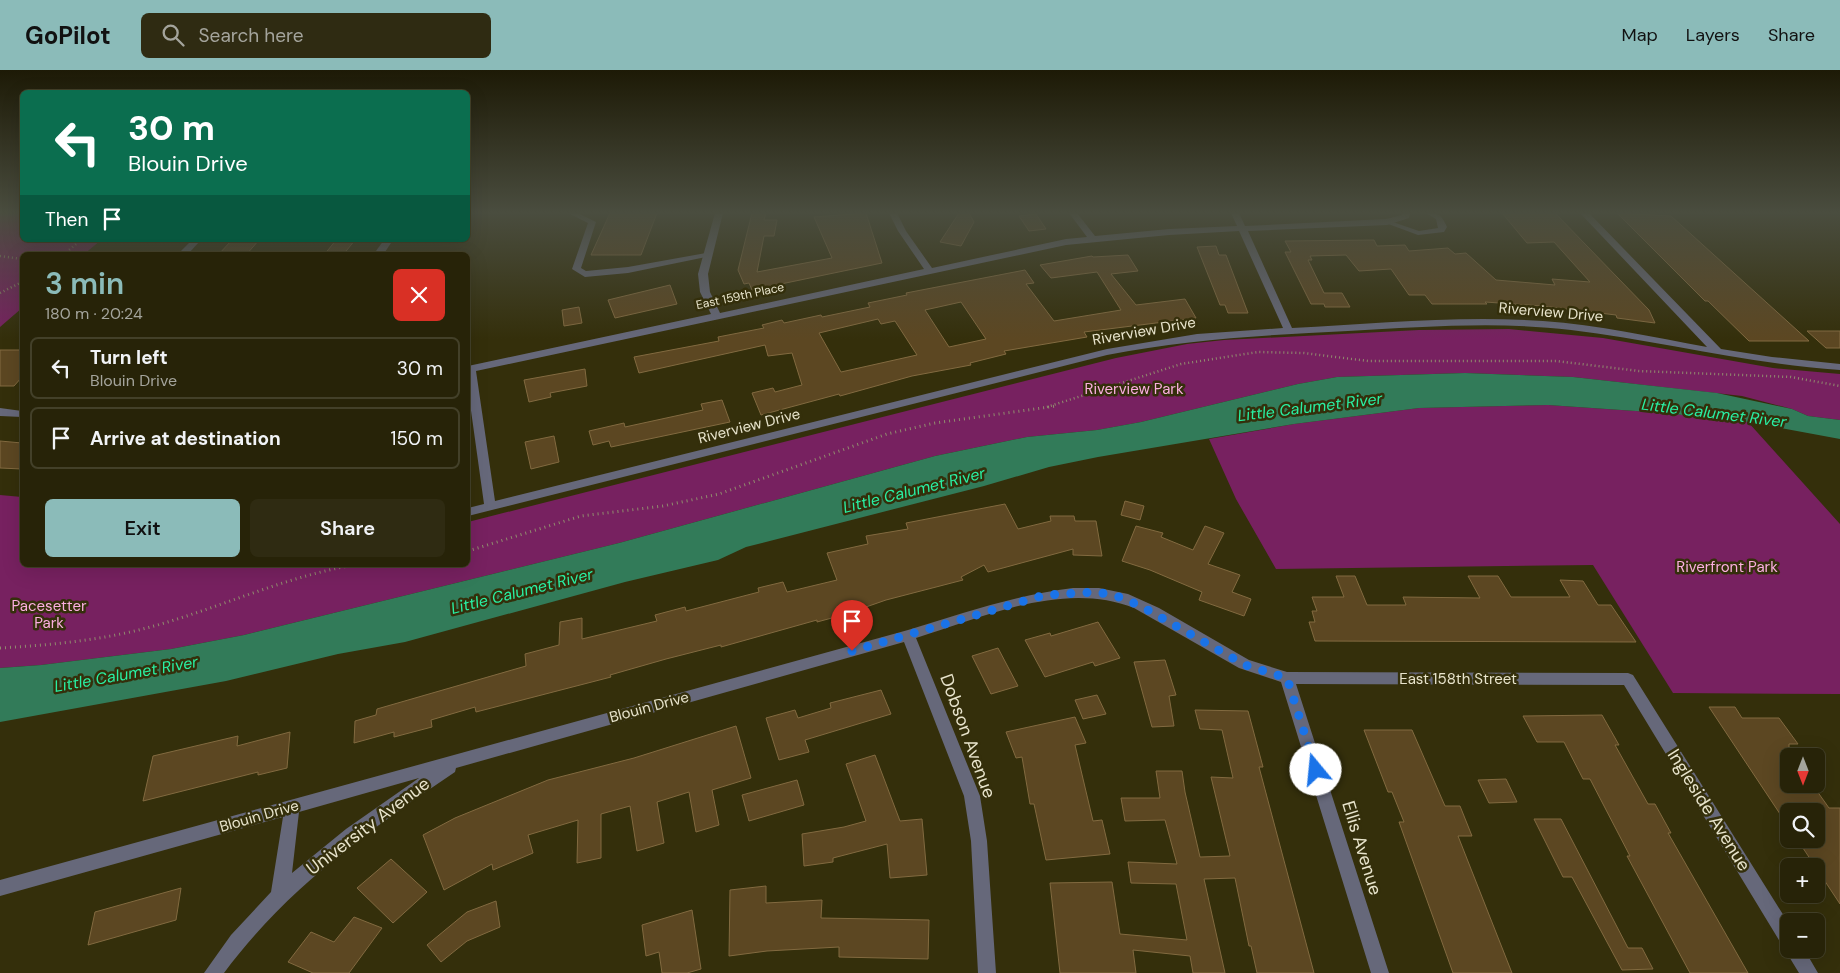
<!DOCTYPE html>
<html lang="en">
<head>
<meta charset="utf-8">
<style>
  :root { --surface:#272308; --page:#2f2b12; --text:#f1f3f6; --muted:#a4a49c; --line:#434029; --accent:#8bbbb9 }
  body { margin:0; font-family:"DM Sans",sans-serif; background:var(--page); color:var(--text); height:100vh; display:flex; flex-direction:column; font-size:19px; white-space:nowrap }
  * { box-sizing:border-box; margin:0 }
  p { font-size:16px; color:var(--muted) }
  .icon { flex:none; width:28px; height:28px; fill:none; stroke:currentColor; stroke-width:2; stroke-linecap:round; stroke-linejoin:round }
  .map { position:relative; flex:1; overflow:hidden }
  .panel { position:absolute; left:20px; top:182px; width:450px; height:315px; display:flex; flex-direction:column; background:var(--surface); border-radius:8px; box-shadow:0 5px 20px #0002,0 0 0 1px var(--line) }
  .panel>* { flex:none }
  .banner { position:absolute; left:20px; top:20px; width:450px; height:152px; border-radius:8px; box-shadow:0 5px 20px #0002,0 0 0 1px var(--line); background:#0b6e4f; color:#fff; overflow:hidden }
  .needle { width:32px; rotate:180deg }
  .tools { position:absolute; left:1780px; top:678px; display:grid; gap:10px }
  .tools a { display:grid; place-items:center; width:45px; height:45px; border-radius:8px; background:var(--surface); box-shadow:0 5px 20px #0002,0 0 0 1px var(--line); font-size:25px }
  .pin { position:absolute; display:grid; place-items:center; width:42px; height:42px; color:#fff; margin:-51px -21px; border-radius:50% 50% 50% 0; rotate:-45deg; box-shadow:0 0 5px #0007 }
  .pin .icon { rotate:45deg }
  .me { position:absolute; width:55px; margin:-28px; rotate:343deg; stroke-linejoin:round; filter:drop-shadow(0 0 4px #0008) }
  .turn { display:flex; align-items:center; gap:18px; height:105px; padding:0 25px; font-size:22px }
  .turn .icon { width:65px; height:65px; stroke-width:2.5 }
  .turn b { display:block; font-size:35px; line-height:42px }
  .then { display:flex; align-items:center; height:48px; padding:0 25px; background:#0003; gap:10px; font-size:19px }
  .round { display:grid; place-items:center; flex:none; width:52px; height:52px; border-radius:8px; background:var(--page) }
  .summary { display:flex; align-items:center; justify-content:space-between; height:85px; padding:0 25px }
  h1 { font-size:30px; font-weight:600; line-height:38px; color:var(--accent) }
  .action { display:flex; gap:10px; margin-top:auto; padding:10px 25px }
  .action a { flex:1; height:58px; border-radius:8px; background:var(--accent); color:#111; font-size:20px; font-weight:600; line-height:58px; text-align:center }
  .action a+a { background:var(--page); color:var(--text) }
  ul { padding:0; list-style:none }
  li { display:flex; align-items:center; gap:15px; height:62px; margin:0 10px 8px; padding:0 15px; border:2px solid var(--line); border-radius:8px }
  li div { flex:1 }
  li b { display:block; font-size:19px }
  li em { font-style:normal }
  header { display:flex; align-items:center; gap:30px; box-sizing:border-box; height:70px; padding:0 25px; background:var(--accent); color:#111 }
  header strong { font-size:24px }
  nav { display:flex; gap:28px; margin-inline-start:auto; font-size:18px }
  .search { width:350px; height:45px; background:var(--page); display:flex; align-items:center; gap:12px; box-sizing:border-box; padding:0 18px; border-radius:8px; color:var(--muted); font-size:19px }
  .map>svg:first-child { display:block }
  .green { fill:#772160 }
  .water { fill:#327b59 }
  .building { fill:#5c4722; stroke:#826a40; fill-rule:evenodd }
  .lines { fill:none; stroke-linecap:round; stroke-linejoin:round }
  .path-far1 { stroke:#908b6e; stroke-width:2.5; stroke-dasharray:1 3; stroke-linecap:butt }
  .path { stroke:#908b6e; stroke-width:3; stroke-dasharray:1 4; stroke-linecap:butt }
  .lane { fill:#66687a; fill-rule:evenodd }
  .street { fill:#66687a; fill-rule:evenodd }
  .route { stroke:#1a73e8; stroke-width:9; stroke-dasharray:0 16.2 }
  .labels { text-anchor:middle; dominant-baseline:central; stroke-width:5; stroke-linejoin:round; paint-order:stroke }
  .far-street-label { font-size:12px; fill:#e8e4cc; stroke:#342f0b }
  .street-label { font-size:15px; fill:#e8e4cc; stroke:#342f0b }
  .park-label { font-size:15px; fill:#fcafe1; stroke:#342f0b }
  .water-label { font-size:16px; font-style:italic; fill:#29efa3; stroke:#342f0b }
  .near-street-label { font-size:18px; fill:#e8e4cc; stroke:#342f0b }
</style>
</head>
<body>
<header>
<strong>GoPilot</strong>
<div class="search"><svg class="icon" aria-label="search" viewBox="0 0 24 24"><circle cx="10" cy="10" r="6"/><path d="M15 15l6 6"/></svg>Search here</div>
<nav><a>Map</a><a>Layers</a><a>Share</a></nav>
</header>
<div class="map">
<svg width="1840" height="903" viewBox="0 0 1840 903">
  <rect width="100%" height="100%" fill="#342f0b"/>
  <g class="green">
    <path d="M0 143H22V170H101L83 185H22V238L0 257Z"/>
    <path d="M1509 259 1603 268 1773 298 1840 304V350L1808 346 1792 339 1742 326 1573 307 1465 303 1337 307 1298 314 1141 352 1097 360 1027 367 935 386 619 473 244 565 171 579 41 595 0 598V425L22 427V495H468V452L1116 288 1187 274 1224 270 1419 260Z"/>
    <path d="M1548 335 1665 343 1748 352 1840 454V624L1673 623 1593 495 1276 499 1236 429 1209 369 1294 354 1419 338Z"/>
  </g>
  <path class="water" d="M1465 303 1573 307 1717 323 1792 339 1808 346 1840 350V369L1748 352 1665 343 1548 335 1419 338 1294 354 1098 387 1049 397 984 416 746 477 718 490 625 512 405 572 338 584 226 611 0 652V598L41 595 171 579 244 565 619 473 935 386 1027 367 1097 360 1141 352 1298 314 1337 307Z"/>
  <g class="building">
    <path d="M610 143H657L641 185H591Z"/>
    <path d="M752 143H766L764 150H777L774 166H764L757 202 832 188 814 147 866 143 882 193 752 220 749 213 744 214 738 200Z"/>
    <path d="M959 143H969L974 152 961 176 940 172Z"/>
    <path d="M1502 143H1555L1649 240 1655 253 1617 248 1616 245 1542 236 1485 232 1487 234H1432L1425 225H1409L1391 199 1359 201 1346 185 1310 186 1312 190H1308L1324 223H1342L1350 237H1325L1324 234H1311L1285 182H1291L1285 171 1374 170 1377 176 1405 175 1409 181 1448 178 1455 184 1466 183 1496 210 1555 215 1552 209 1590 212 1554 172 1527 173Z"/>
    <path d="M1617 143 1671 146 1809 271H1749L1708 231H1705Z"/>
    <path d="M1036 144 1046 159 1029 161 1019 146Z"/>
    <path d="M232 170H259L246 185H218Z"/>
    <path d="M336 170H355L343 185H324Z"/>
    <path d="M1216 176 1219 185H1226L1248 243H1228L1225 235H1220L1197 177Z"/>
    <path d="M1128 185 1138 201 1111 204 1136 235 1185 229 1196 248 1084 262 1087 267 1004 281 1006 284 970 293 971 295 912 306 840 326 839 324 761 345 752 323 773 318 775 322 802 315 792 283 768 286 765 275 639 303 634 287 719 271 718 267 764 258 762 255 782 250 784 253 821 245 822 247 870 237 868 233 907 225 906 223 1025 200 1034 213 1026 214 1054 251 1121 240 1097 202 1051 208 1040 195 1092 186 1093 187ZM961 232 986 269 949 277 925 240ZM878 249 881 254 895 251 917 285 841 302 819 263Z"/>
    <path d="M670 215 677 234 615 248 608 230Z"/>
    <path d="M579 237 582 253 564 256 562 240Z"/>
    <path d="M1807 261H1840V278H1826Z"/>
    <path d="M0 280H22V307L14 316H0Z"/>
    <path d="M585 299 587 316 550 323 551 327 529 332 524 310Z"/>
    <path d="M722 330 730 352 611 377 609 371 593 375 589 361 624 353 625 357 703 340 701 334Z"/>
    <path d="M554 366 559 392 531 399 525 372Z"/>
    <path d="M0 371 22 373V399L0 398Z"/>
    <path d="M1125 431 1144 436 1140 450 1121 445Z"/>
    <path d="M1005 434 1018 459 1051 451 1050 446H1074L1075 451H1096L1102 486 1073 485V479L988 502 984 495 961 507 963 510 886 530 843 545 817 552V550L721 577V575L666 589 610 605 611 607 476 642 475 637 431 650 432 657 394 667V662L354 673 355 651 376 645 377 639 526 596 525 584 559 575 560 552 582 548V569L657 551 655 545 685 537 686 541 759 522 758 518 783 512 787 522 837 510 827 483 868 474 866 466 908 459 906 453Z"/>
    <path d="M1136 456 1163 463 1161 467 1193 480 1205 456 1224 463 1208 494 1240 505 1232 522 1251 529 1244 546 1199 530 1202 522 1150 500 1122 491Z"/>
    <path d="M1336 506H1355L1367 535H1406L1403 527 1480 528 1468 506H1498L1511 527H1570L1560 510 1583 511 1598 535H1611L1636 572 1315 571 1309 552H1315L1312 541H1317L1312 527H1344Z"/>
    <path d="M1098 552 1120 588 1095 596 1093 592 1045 607 1025 570 1050 563 1051 566Z"/>
    <path d="M998 578 1018 616 991 624 972 586Z"/>
    <path d="M1165 590 1176 625 1169 626 1174 656 1152 657 1134 592Z"/>
    <path d="M881 620 891 644 805 670 809 682 779 690 766 648 795 640 798 648 831 638 830 633Z"/>
    <path d="M1097 625 1106 644 1083 649 1075 630Z"/>
    <path d="M1709 637H1735L1742 648H1779L1798 674H1789V714H1812L1829 738H1840V834L1797 769H1816V741H1789L1788 756Z"/>
    <path d="M1195 640 1248 641 1263 697H1259L1314 903H1257L1251 876H1249L1235 808 1204 809 1225 903H1193L1190 886 1133 880 1136 903H1060L1050 813 1112 812 1120 864 1187 870 1176 814 1131 813 1128 792 1177 794 1165 750 1125 751 1121 728H1160L1156 701H1182L1185 722 1200 787 1230 786 1211 707 1233 708 1222 660 1200 659Z"/>
    <path d="M1602 645 1619 675H1615L1648 734H1655L1671 763H1668L1748 903H1690L1627 786H1630L1590 709H1583L1564 672H1537L1523 646Z"/>
    <path d="M1075 647 1086 673 1075 675 1093 751 1102 750 1110 784 1046 790 1034 734H1030L1022 687 1016 688 1006 662Z"/>
    <path d="M736 656 751 708 712 720 719 755 696 762 689 722 657 732 664 773 637 781 630 736 601 744V788L577 793 578 750 528 765 533 783 493 800 492 794 444 820 423 765 455 748 548 710 634 688Z"/>
    <path d="M1364 660H1412L1445 736H1460L1472 766H1458L1512 903H1453L1399 752H1404L1392 722H1388Z"/>
    <path d="M290 662 287 698 258 705V702L143 731 153 686 238 666 237 676Z"/>
    <path d="M875 685 900 751 922 749 927 805 890 808 887 774 833 788V792L804 796 802 764 844 757 866 751 846 694Z"/>
    <path d="M1506 709 1517 732 1489 733 1478 710Z"/>
    <path d="M797 710 804 735 749 751 742 725Z"/>
    <path d="M1534 749H1561L1628 878H1642L1653 899 1622 900 1572 807H1563Z"/>
    <path d="M391 789 427 822 393 853 357 818Z"/>
    <path d="M766 816V833L822 830 821 848 929 850 928 889 839 887V877L767 881 729 886 730 820Z"/>
    <path d="M181 818 176 850 88 875 95 842Z"/>
    <path d="M496 831 500 857 467 871 441 892 427 875 467 842Z"/>
    <path d="M692 840 701 899 687 903H662L659 882 646 886 642 855Z"/>
    <path d="M354 847 382 858 349 903H313L288 892 311 862 334 872Z"/>
  </g>
  <g class="lines">
    <g class="path-far1">
      <path d="M63 185 81 170"/>
      <path d="M0 186 22 189"/>
      <path d="M0 223 22 212"/>
      <path d="M1047 337 1181 294 1258 282 1304 283 1368 291H1556L1639 301 1791 307 1840 316"/>
    </g>
    <g class="path">
      <path d="M468 481 581 446 663 436 719 424 887 364 935 353 1056 336"/>
      <path d="M0 578C52 575 104 570 154 556 222 537 284 507 354 495"/>
    </g>
    <g class="lane">
      <path d="M568 143H578L596 152 581 198 586 201 628 197 706 183 710 185 706 187 628 203 585 207 572 199 588 153Z"/>
      <path d="M1426 143C1438 142 1442 146 1447 157L1444 162 1418 165 1383 152 1387 150 1419 161 1438 158 1436 149Z"/>
    </g>
    <g class="street">
      <path d="M715 143H723L708 204 710 222 720 243 924 199 898 161 889 143H897L906 161 932 198 1066 169 1087 167 1069 143H1077L1095 166 1169 159 1237 156 1231 143H1239L1245 156 1386 149 1402 145V143H1410L1409 148 1387 155 1248 161 1292 258C1376 254 1459 245 1543 251 1598 255 1653 267 1707 277L1580 143H1589L1721 279 1772 287 1840 294V300C1749 294 1661 271 1571 260 1497 251 1422 257 1348 261 1267 265 1187 269 1107 285L468 446V438L484 434 468 319V296L711 244 700 222 698 204ZM1239 161 1283 258 1197 264 1107 279 495 431 476 301 1066 175 1169 165Z"/>
      <path d="M192 170H201L187 185H177Z"/>
      <path d="M384 170H393L383 185H373Z"/>
      <path d="M0 338 22 341V347L0 346Z"/>
      <path d="M1073 518H1099L1128 524 1159 538 1249 590 1287 602 1628 603 1633 605 1789 854V879H1804L1818 903H1799L1624 615 1296 614 1389 903H1371L1281 612 1239 598 1134 538C1064 510 984 547 916 568L980 726 987 771 996 903H978L971 771 964 726 904 572 456 698 455 702C369 760 286 819 224 903H204L231 865 271 822 283 747 0 826V810L908 560C963 543 1016 525 1073 518ZM419 708 346 759 292 803 299 742Z"/>
    </g>
  </g>
  <linearGradient id="sky" x2="0" y2="1"><stop stop-color="#1d1a06"/><stop offset="0.53" stop-color="#4a4d3f"/><stop offset="1" stop-color="#4a4d3f" stop-opacity="0"/></linearGradient>
  <rect width="1840" height="269" fill="url(#sky)"/>
  <g class="lines">
    <path class="route" d="M852 581 1045 525 1098 522 1123 528 1146 539 1245 595 1287 608 1316 700"/>
  </g>
  <g class="labels">
    <g class="far-street-label">
      <text transform="translate(740 226) rotate(-12)">East 159th Place</text>
    </g>
    <g class="street-label">
      <text transform="translate(1551 242) rotate(5)">Riverview Drive</text>
      <text transform="translate(1144 261) rotate(-10)">Riverview Drive</text>
      <text transform="translate(749 356) rotate(-14)">Riverview Drive</text>
      <text x="1458" y="609">East 158th Street</text>
      <text transform="translate(649 637) rotate(-15)">Blouin Drive</text>
      <text transform="translate(259 746) rotate(-16)">Blouin Drive</text>
    </g>
    <g class="park-label">
      <text x="1134" y="319">Riverview Park</text>
      <text x="1727" y="497">Riverfront Park</text>
      <text x="49" y="536">Pacesetter<tspan x="49" dy="17">Park</tspan></text>
    </g>
    <g class="water-label">
      <text transform="translate(1310 337) rotate(-7)">Little Calumet River</text>
      <text transform="translate(1714 343) rotate(7)">Little Calumet River</text>
      <text transform="translate(914 420) rotate(-14)">Little Calumet River</text>
      <text transform="translate(522 521) rotate(-14)">Little Calumet River</text>
      <text transform="translate(126 604) rotate(-10)">Little Calumet River</text>
    </g>
    <g class="near-street-label">
      <text transform="translate(968 666) rotate(70)">Dobson Avenue</text>
      <text transform="translate(1709 740) rotate(58)">Ingleside Avenue</text>
      <text transform="translate(368 756) rotate(-37)">University Avenue</text>
      <text transform="translate(1362 778) rotate(73)">Ellis Avenue</text>
    </g>
  </g>
</svg>
<div class="tools">
<a><svg class="needle" viewBox="-14 -14 28 28"><path d="M0-13l5 13h-10z" fill="#e53935"/><path d="M0 13l5-13h-10z" fill="#a4a49c"/></svg></a>
<a><svg class="icon" aria-label="search" viewBox="0 0 24 24"><circle cx="10" cy="10" r="6"/><path d="M15 15l6 6"/></svg></a>
<a>+</a>
<a>−</a>
</div>
<div class="pin" style="left:852px;top:581px;background:#d93025"><svg class="icon" aria-label="arrive" viewBox="0 0 24 24"><path d="M6 21V4h12l-3 4 3 4H6"/></svg></div>
<svg class="me" style="left:1316px;top:700px" viewBox="-20 -20 40 40"><circle r="19" fill="#fff"/><path d="M0-13L10 11 0 6-10 11z" fill="#1a73e8"/></svg>
<div class="banner">
<div class="turn"><svg class="icon" aria-label="left" viewBox="0 0 24 24"><path d="M17 20v-9H6M10 6l-5 5 5 5"/></svg><div><b>30 m</b>Blouin Drive</div></div>
<div class="then">Then<svg class="icon" aria-label="arrive" viewBox="0 0 24 24"><path d="M6 21V4h12l-3 4 3 4H6"/></svg></div>
</div>
<section class="panel">
<div class="summary"><div><h1>3 min</h1><p>180 m · 20:24</p></div><a class="round" style="background:#d93025;color:#fff"><svg class="icon" aria-label="close" viewBox="0 0 24 24"><path d="M6 6l12 12M18 6L6 18"/></svg></a></div>
<ul>
<li><svg class="icon" aria-label="left" viewBox="0 0 24 24"><path d="M17 20v-9H6M10 6l-5 5 5 5"/></svg><div><b>Turn left</b><p>Blouin Drive</p></div><em>30 m</em></li>
<li><svg class="icon" aria-label="arrive" viewBox="0 0 24 24"><path d="M6 21V4h12l-3 4 3 4H6"/></svg><div><b>Arrive at destination</b></div><em>150 m</em></li>
</ul>
<div class="action"><a>Exit</a><a>Share</a></div>
</section>
</div>
</body>
</html>
